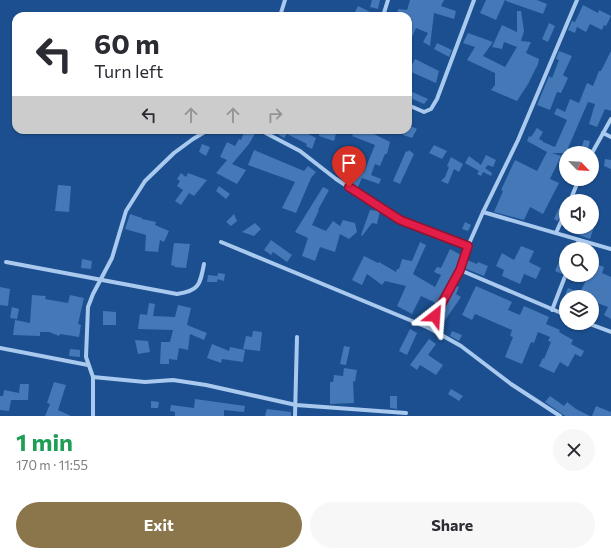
<!DOCTYPE html>
<html lang="en">
<head>
<meta charset="utf-8">
<style>
  :root { --surface:#fff; --page:#f7f7f7; --text:#2b2b33; --muted:#7c7c81; --accent:#8a764a }
  body { margin:0; font-family:Commissioner,sans-serif; background:var(--page); color:var(--text); height:100vh; display:flex; flex-direction:column; font-size:15px; white-space:nowrap }
  * { box-sizing:border-box; margin:0 }
  p { font-size:13px; color:var(--muted) }
  .icon { flex:none; width:22px; height:22px; fill:none; stroke:currentColor; stroke-width:2; stroke-linecap:round; stroke-linejoin:round }
  .map { position:relative; height:416px; overflow:hidden }
  .drawer { display:flex; flex-direction:column; background:var(--surface); flex:1 }
  .drawer>* { flex:none }
  .guide { position:absolute; left:12px; top:12px; width:400px; height:122px; border-radius:12px; box-shadow:0 1px 3px #0004; background:#fff; color:var(--text); overflow:hidden }
  .needle { width:26px; rotate:115deg }
  .fabs { position:absolute; left:559px; top:146px; display:grid; gap:8px }
  .fabs a { display:grid; place-items:center; width:40px; height:40px; border-radius:50%; background:var(--surface); box-shadow:0 1px 3px #0004; font-size:20px }
  .pin { position:absolute; display:grid; place-items:center; width:34px; height:34px; color:#fff; margin:-41px -17px; border-radius:50% 50% 50% 0; rotate:-45deg; box-shadow:0 0 4px #0007 }
  .pin .icon { rotate:45deg }
  .me { position:absolute; width:44px; margin:-22px; rotate:28deg; stroke-linejoin:round; filter:drop-shadow(0 0 3px #0008) }
  .turn { display:flex; align-items:center; gap:14px; height:84px; padding:0 16px; font-size:18px }
  .turn .icon { width:52px; height:52px; stroke-width:2.5 }
  .turn b { display:block; font-size:28px; line-height:34px }
  .lanes { display:flex; align-items:center; height:38px; padding:0 16px; background:#0003; justify-content:center; gap:20px; direction:ltr }
  .lanes .off { opacity:.35 }
  .round { display:grid; place-items:center; flex:none; width:42px; height:42px; border-radius:21px; background:var(--page) }
  .overview { display:flex; align-items:center; justify-content:space-between; height:68px; padding:0 16px }
  h1 { font-size:24px; font-weight:700; line-height:30px; color:#1e9e55 }
  .cta { display:flex; gap:8px; margin-top:auto; padding:8px 16px }
  .cta a { flex:1; height:46px; border-radius:24px; background:var(--accent); color:#fff; font-size:16px; font-weight:700; line-height:46px; text-align:center }
  .cta a+a { background:var(--page); color:var(--text) }
  .map>svg:first-child { display:block }
  .building { fill:#4478b7 }
  .lines { fill:none; stroke-linecap:round; stroke-linejoin:round }
  .street { stroke:#a9c9ee; stroke-width:4 }
  .route-casing { stroke:#92132f; stroke-width:10 }
  .route { stroke:#e11d48; stroke-width:7 }
</style>
</head>
<body>
<div class="map">
<svg width="611" height="416" viewBox="0 0 611 416">
  <rect width="100%" height="100%" fill="#1b4f8f"/>
  <g class="building">
    <path d="M372 0H380L378 9 370 7Z"/>
    <path d="M410 0H444L441 6 456 11 454 19 434 13 430 46 423 42 428 33 416 28 408 46V16H397L398 9 407 10Z"/>
    <path d="M486 0H505L496 20 480 13Z"/>
    <path d="M506 0H537L547 4 543 14 506 1Z"/>
    <path d="M583 5 598 13 599 10 611 16 606 26 604 25 602 30 590 24 586 32 577 27 575 33 568 30 572 21 575 22Z"/>
    <path d="M358 6 379 16H353Z"/>
    <path d="M517 11H521L524 31 521 41 531 42 526 53 539 59 538 64 528 84 517 101 491 90 495 85V73L467 60 475 47 463 43 468 33 493 42 483 56 505 67 517 47 504 42 502 49 492 47 502 25 517 32Z"/>
    <path d="M549 23 555 26 548 42 542 39Z"/>
    <path d="M437 43 452 50 449 57 434 49Z"/>
    <path d="M559 51 572 56 563 75 568 78 561 93 557 92 550 110 537 105 549 76 552 78 559 60 556 59Z"/>
    <path d="M611 51V111L605 109 597 127 589 124 595 104 588 102 568 148 579 153H552L561 156 550 179 559 183 543 214 530 207 524 220 494 212 503 191 501 190 515 160 537 171 547 152 527 141 529 136 531 137 537 128 543 132 539 139 543 141V142L555 147 567 120 554 114 557 108 565 112 570 99 579 103 587 83 593 86 599 71H601Z"/>
    <path d="M415 59 439 71 436 83 409 71Z"/>
    <path d="M408 90 428 99 424 104 408 97Z"/>
    <path d="M408 125 417 129 412 138 403 135 406 130H408Z"/>
    <path d="M245 130H257L249 144 232 164 246 170 237 184 216 173 227 160 220 157 227 142 235 146 239 139 241 140Z"/>
    <path d="M271 130H301L316 138 312 149 306 146 307 144 287 134 284 138Z"/>
    <path d="M320 130H337L334 141 319 136Z"/>
    <path d="M355 130H366L390 142 387 154H385L380 166 375 164 371 175 381 179 379 184 362 178 357 189 347 182 348 178 339 172 344 164 352 169 353 167 364 172 375 145 352 136Z"/>
    <path d="M584 140 590 141 587 153H580Z"/>
    <path d="M202 144 210 147 206 156 199 152Z"/>
    <path d="M434 145 447 151 442 159 429 153Z"/>
    <path d="M254 150 304 171 308 166 316 172 311 178 296 213 282 208 295 182 248 165Z"/>
    <path d="M409 150 414 154 400 184 393 181 406 151 408 152Z"/>
    <path d="M486 155 496 160 493 167 488 165 485 168 492 173 491 176 483 172 481 176 477 174 479 171 465 163 469 156 481 165Z"/>
    <path d="M451 157 463 164 459 172 454 169 448 184 441 181 445 177 449 167 447 166Z"/>
    <path d="M605 159 611 160V169L604 166Z"/>
    <path d="M181 173 186 177 188 173 207 180 194 196 189 193 181 205 175 201 183 190 177 186 180 181 177 179Z"/>
    <path d="M58 185 71 186 69 212 55 211Z"/>
    <path d="M219 186 230 194 226 199 216 191Z"/>
    <path d="M323 187 329 190 318 210H319L312 225 326 231 333 221 340 226 343 220 355 223 357 232 349 239 340 234 335 252 320 247 315 261 302 256 308 238 295 232Z"/>
    <path d="M559 208 563 209 558 221 554 219Z"/>
    <path d="M370 210 380 211 377 224 372 223 362 236 361 235Z"/>
    <path d="M130 214 142 218V219L156 222 155 225 169 231 164 242 160 240 158 252 145 251 146 235 125 229Z"/>
    <path d="M234 214 237 221 231 226 226 222Z"/>
    <path d="M465 222 471 225 468 231 462 229Z"/>
    <path d="M255 223 261 229 254 236 242 232Z"/>
    <path d="M579 227H594L590 239 576 234Z"/>
    <path d="M271 240 292 255 287 262 273 252 271 255 264 250Z"/>
    <path d="M420 242 426 245 413 274 435 287 441 275 434 272 437 267 441 268 450 249 461 255 457 269 438 304 421 296 412 314 397 306 406 286 385 281 382 285 367 274 362 285 352 280 364 256 378 263 379 262 396 272 397 269H399L402 259 412 261Z"/>
    <path d="M174 243 190 244 186 268 174 267 175 266 171 265Z"/>
    <path d="M566 245V271L562 274 555 271Z"/>
    <path d="M521 246 534 251 529 262 541 268 536 279 524 274 520 284 502 276 504 270 496 266 502 253 514 260Z"/>
    <path d="M82 259 92 261 91 269 81 268Z"/>
    <path d="M467 260 477 264 478 262 488 266 484 276 464 268Z"/>
    <path d="M592 262 604 267 602 273 611 277V319L604 315 608 307 592 301V297H583L579 295 586 280 574 275H592Z"/>
    <path d="M218 273 225 274 224 281 217 279Z"/>
    <path d="M208 275 218 276 217 282H207Z"/>
    <path d="M456 286 459 287 456 294 461 297 441 326 436 322Z"/>
    <path d="M476 286 512 302 508 310 520 315 524 306 549 317 546 324 560 330 559 332 573 340 571 344 584 351 581 357 575 354 568 367 560 362 554 373 539 366 543 358 544 359 551 342 548 341 550 337 538 332 534 343 531 342 522 364 505 357 513 337 510 336 512 330 475 314 472 320 462 315Z"/>
    <path d="M0 287 10 289 8 306 0 305Z"/>
    <path d="M568 288 576 291 573 297H564Z"/>
    <path d="M32 295 46 296 45 299 68 303 70 295 84 298 78 324 81 325 79 337 60 334 59 336 49 332H40V336L13 335 15 320 30 323Z"/>
    <path d="M149 303 155 304 153 316 175 317 178 305 191 308 187 325 207 333 204 340 190 334 188 350 179 348 177 360 169 359V364H160L161 342H170L173 330 138 329 140 314 147 315Z"/>
    <path d="M12 307 19 309 17 319 10 318Z"/>
    <path d="M103 311 116 312V325H103Z"/>
    <path d="M410 329 417 333 407 355 399 351Z"/>
    <path d="M253 331 262 332 260 351 243 349 246 336 252 337Z"/>
    <path d="M452 331 462 335 459 341 450 336Z"/>
    <path d="M429 339 436 344 428 355 443 365 436 375 420 365 417 370 410 365Z"/>
    <path d="M135 340 148 341 150 352 138 354Z"/>
    <path d="M212 344 229 351 230 347 245 350 243 362 222 359 221 363 207 358Z"/>
    <path d="M344 346 350 347 346 365 340 364Z"/>
    <path d="M70 349 80 350V357L69 356Z"/>
    <path d="M344 368 357 370 355 382 353 381 354 403 330 404V382H333L334 375 343 376Z"/>
    <path d="M54 382 66 385 58 410 71 416H45L50 404 47 403Z"/>
    <path d="M20 384H29L28 400H11L9 411 0 410V396H3L4 390 19 393Z"/>
    <path d="M451 389 463 396 459 401 448 394Z"/>
    <path d="M390 396H397V409L390 408Z"/>
    <path d="M550 396 564 406 567 402 576 409 590 416H565L545 402Z"/>
    <path d="M195 399 245 406 244 412 224 410V416H175V412L170 411 171 405 194 408Z"/>
    <path d="M151 401 159 402 158 408H151Z"/>
    <path d="M596 406 611 412V416H592Z"/>
    <path d="M267 409 291 412V416H265Z"/>
  </g>
  <g class="lines">
    <g class="street">
      <path d="M280 16 285 0"/>
      <path d="M383 16 388 0"/>
      <path d="M408 105 424 112 431 109 437 99 474 0"/>
      <path d="M260 130 300 151 336 179 400 220 468 246"/>
      <path d="M603 133 611 137"/>
      <path d="M592 153 611 119"/>
      <path d="M570 201 579 179"/>
      <path d="M483 212 611 249"/>
      <path d="M556 233 566 210"/>
      <path d="M221 242 429 328 461 346 511 384 560 416"/>
      <path d="M576 249 579 240"/>
      <path d="M6 262 177 294C199 291 200 285 204 264"/>
      <path d="M460 270 566 315"/>
      <path d="M552 310 566 274"/>
      <path d="M587 323 611 332"/>
      <path d="M429 328 460 270 468 246 483 212 518 140 577 0"/>
      <path d="M0 348 88 365"/>
      <path d="M93 377 145 382 173 380 206 385 296 405 406 413"/>
      <path d="M93 416V377L86 357 88 307 93 294 112 258 126 211 145 181 174 153 193 139 208 130"/>
      <path d="M295 416 297 337"/>
    </g>
  </g>
  <g class="lines">
    <g class="route-casing">
      <path id="route" d="M349 187 400 220 468 246 460 270 435 316"/>
    </g>
    <use href="#route" class="route"/>
  </g>
</svg>
<div class="fabs">
<a><svg class="needle" viewBox="-14 -14 28 28"><path d="M0-13l5 13h-10z" fill="#e53935"/><path d="M0 13l5-13h-10z" fill="#7c7c81"/></svg></a>
<a><svg class="icon" aria-label="sound" viewBox="0 0 24 24"><path d="M4 9h4l5-4v14l-5-4H4zM17 9q2 3 0 6"/></svg></a>
<a><svg class="icon" aria-label="search" viewBox="0 0 24 24"><circle cx="10" cy="10" r="6"/><path d="M15 15l6 6"/></svg></a>
<a><svg class="icon" aria-label="layers" viewBox="0 0 24 24"><path d="M12 4l9 5-9 5-9-5zM3 14l9 5 9-5"/></svg></a>
</div>
<div class="pin" style="left:349px;top:187px;background:#d93025"><svg class="icon" aria-label="arrive" viewBox="0 0 24 24"><path d="M6 21V4h12l-3 4 3 4H6"/></svg></div>
<svg class="me" style="left:435px;top:316px" viewBox="-20 -20 40 40"><path d="M0-17L14 15 0 8-14 15z" fill="#e11d48" stroke="#fff" stroke-width="4"/></svg>
<div class="guide">
<div class="turn"><svg class="icon" aria-label="left" viewBox="0 0 24 24"><path d="M17 20v-9H6M10 6l-5 5 5 5"/></svg><div><b>60 m</b>Turn left</div></div>
<div class="lanes"><svg class="icon" aria-label="left" viewBox="0 0 24 24"><path d="M17 20v-9H6M10 6l-5 5 5 5"/></svg><svg class="icon off" aria-label="ahead" viewBox="0 0 24 24"><path d="M12 20V5M6 11l6-6 6 6"/></svg><svg class="icon off" aria-label="ahead" viewBox="0 0 24 24"><path d="M12 20V5M6 11l6-6 6 6"/></svg><svg class="icon off" aria-label="right" viewBox="0 0 24 24"><path d="M7 20v-9h11M14 6l5 5-5 5"/></svg></div>
</div>
</div>
<section class="drawer">
<div class="overview"><div><h1>1 min</h1><p>170 m · 11:55</p></div><a class="round"><svg class="icon" aria-label="close" viewBox="0 0 24 24"><path d="M6 6l12 12M18 6L6 18"/></svg></a></div>
<div class="cta"><a>Exit</a><a>Share</a></div>
</section>
</body>
</html>
